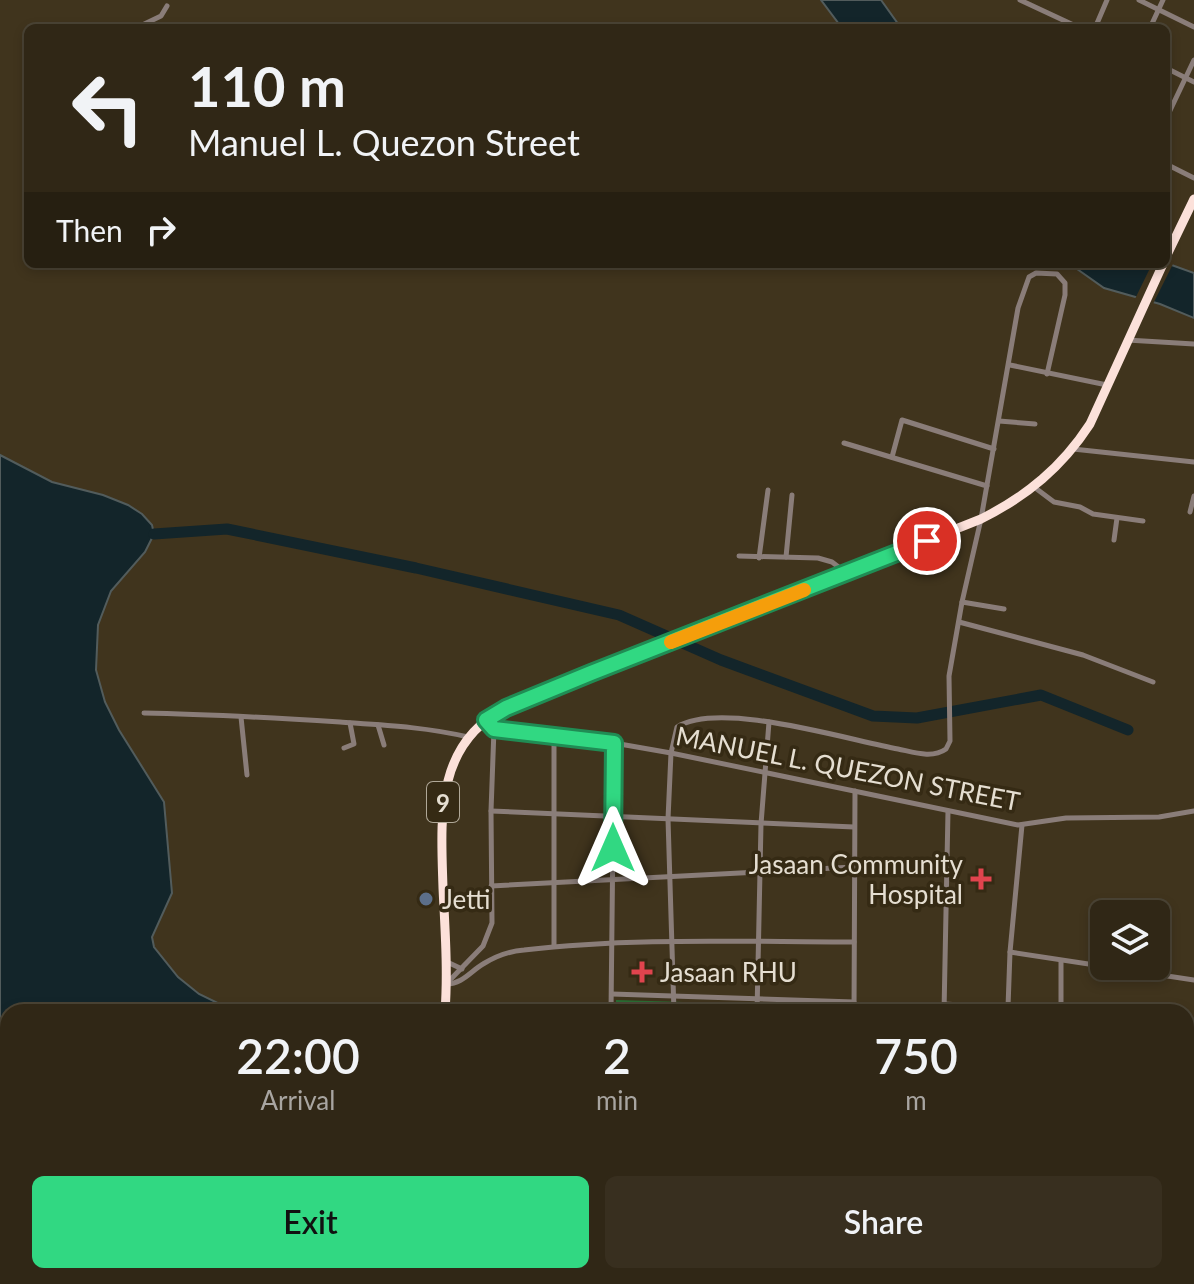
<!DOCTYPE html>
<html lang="en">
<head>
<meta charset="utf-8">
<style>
  :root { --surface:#302716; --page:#382f1f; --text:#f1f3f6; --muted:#a8a5a1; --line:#4b4435; --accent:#31d882 }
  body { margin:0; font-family:Lato,sans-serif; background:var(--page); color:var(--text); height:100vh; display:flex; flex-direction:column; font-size:30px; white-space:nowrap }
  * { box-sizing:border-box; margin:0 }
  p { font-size:26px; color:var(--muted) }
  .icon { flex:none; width:44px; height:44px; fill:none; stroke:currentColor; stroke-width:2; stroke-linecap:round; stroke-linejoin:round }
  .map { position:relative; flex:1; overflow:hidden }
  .side { position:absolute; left:0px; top:1004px; width:1194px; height:280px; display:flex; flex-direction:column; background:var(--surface); border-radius:24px 24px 0 0; box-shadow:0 4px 12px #0003,0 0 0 2px var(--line) }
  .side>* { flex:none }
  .guide { position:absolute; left:24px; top:24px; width:1146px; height:244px; border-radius:12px; box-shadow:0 4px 12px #0003,0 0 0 2px var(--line); background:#302716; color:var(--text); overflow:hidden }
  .controls { position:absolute; left:1090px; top:900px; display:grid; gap:16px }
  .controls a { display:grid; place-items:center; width:80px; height:80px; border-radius:12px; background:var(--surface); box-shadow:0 4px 12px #0003,0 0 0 2px var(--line); font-size:40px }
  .pin { position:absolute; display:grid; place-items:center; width:68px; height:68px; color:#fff; margin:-34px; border:4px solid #fff; border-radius:50%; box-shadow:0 2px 8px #0007 }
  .me { position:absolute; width:88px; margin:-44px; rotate:0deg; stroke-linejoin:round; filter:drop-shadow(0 0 6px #0008) }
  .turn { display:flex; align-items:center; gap:28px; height:168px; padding:0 32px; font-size:36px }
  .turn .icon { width:104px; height:104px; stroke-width:2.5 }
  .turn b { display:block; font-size:56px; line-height:68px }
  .then { display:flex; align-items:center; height:76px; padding:0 32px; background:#0003; gap:16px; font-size:30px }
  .eta { display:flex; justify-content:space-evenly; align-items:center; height:136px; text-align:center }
  .eta b { font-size:48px; font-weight:600; line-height:56px }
  .button { display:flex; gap:16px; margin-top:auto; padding:16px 32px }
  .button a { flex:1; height:92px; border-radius:12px; background:var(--accent); color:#111; font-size:32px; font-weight:600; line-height:92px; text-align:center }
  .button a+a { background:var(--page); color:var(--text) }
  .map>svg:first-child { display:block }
  .green { fill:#296d33 }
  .water { fill:#13252a; stroke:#525c5c; stroke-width:2 }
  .pier { fill:#40341d }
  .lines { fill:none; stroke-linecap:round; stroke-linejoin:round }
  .river { stroke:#13252a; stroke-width:11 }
  .street { stroke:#8a7d79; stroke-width:5 }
  .secondary { stroke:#baa49f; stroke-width:7 }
  .highway { stroke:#fce1da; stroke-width:9 }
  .route-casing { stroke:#208c54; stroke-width:20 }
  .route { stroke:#31d882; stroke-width:14 }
  .slow { stroke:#f59e0b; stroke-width:14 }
  .health-dot { fill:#e0444e; stroke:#352a14; stroke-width:3 }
  .service-dot { fill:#5c6f8a; stroke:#352a14; stroke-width:3 }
  .labels { text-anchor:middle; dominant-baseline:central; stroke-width:7; stroke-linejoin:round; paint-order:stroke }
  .shield { fill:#352a14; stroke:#b0a898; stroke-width:2 }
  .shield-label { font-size:24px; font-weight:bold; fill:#e5ded1 }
  .street-label { font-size:26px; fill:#e5ded1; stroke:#352a14 }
  .poi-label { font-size:26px; fill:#e5ded1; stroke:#352a14; text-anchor:start }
</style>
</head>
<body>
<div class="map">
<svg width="1194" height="1284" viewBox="0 0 1194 1284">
  <rect width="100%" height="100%" fill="#40341d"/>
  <g class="green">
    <path d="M616 1000 752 1004V1012H616Z"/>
    <path d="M1186 1194H1194V1256L1186 1252Z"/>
  </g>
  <g class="water">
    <path d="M821 0H881L901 28H842Z"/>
    <path d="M1166 263 1194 273V318L1160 304 1104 288 1070 264Z"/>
    <path d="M0 455 52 482 103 495 128 505 142 514 152 525 154 534 145 552 111 591 98 625 96 670 105 702 119 730 164 802 172 893 152 937 154 947 178 977 199 994 236 1012H8V1276H39L35 1278 38 1284H0Z"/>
  </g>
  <path class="pier" d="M1166 259 1174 262 1152 306 1134 301 1152 264H1166Z"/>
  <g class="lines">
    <g class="river">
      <path d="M154 534 227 529 416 568 619 615 721 660 873 716 917 718 1041 695 1128 730"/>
      <path d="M474 1276 485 1284"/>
    </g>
    <g class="street">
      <path d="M1020 0 1080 28"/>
      <path d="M1139 0 1194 27"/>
      <path d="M136 28 161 16 167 6"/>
      <path d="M1095 28 1107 0"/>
      <path d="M1150 28 1163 0"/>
      <path d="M1166 68 1194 82"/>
      <path d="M1166 119 1194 60"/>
      <path d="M1166 164 1194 178"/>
      <path d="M1127 340 1194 344"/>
      <path d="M1010 365 1107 385"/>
      <path d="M999 421 1035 424"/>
      <path d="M844 443 987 486"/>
      <path d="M1073 449 1194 462"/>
      <path d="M892 457 902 420 994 449"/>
      <path d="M1034 487 1054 502 1080 507 1093 514 1143 521"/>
      <path d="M1190 512 1194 496"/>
      <path d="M1114 540 1117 518"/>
      <path d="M739 556 818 558 832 562 845 572"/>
      <path d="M786 557 792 495"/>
      <path d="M759 558 768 490"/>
      <path d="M962 602 1004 609"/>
      <path d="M959 622 1083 655 1153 682"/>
      <path d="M144 713C210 714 275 718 340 722 383 725 426 727 468 737"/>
      <path d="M241 717 247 775"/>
      <path d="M378 725 384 745"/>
      <path d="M494 729 614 743 671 753 1018 825 1066 818 1159 817 1194 811"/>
      <path d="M554 737V946"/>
      <path d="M344 748 354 744 350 723"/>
      <path d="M491 811 854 827"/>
      <path d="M491 886 854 867 948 866"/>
      <path d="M1010 952 1194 980"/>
      <path d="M445 961 462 969"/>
      <path d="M447 983 483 946 492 923 491 811 494 729"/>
      <path d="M447 984C462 984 471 971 483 964 496 956 509 951 524 950 633 937 744 942 854 942"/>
      <path d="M612 994 854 1002"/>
      <path d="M944 1004 1085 1012"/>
      <path d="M1008 1007 1010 952 1022 825"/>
      <path d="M1061 1010V961"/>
      <path d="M611 1012 614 743"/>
      <path d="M674 1012 668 819 671 753 677 727C720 700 848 740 898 749 913 752 932 759 946 749L950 741 949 676 962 602 981 519 1018 308 1029 277 1036 273 1057 274 1065 283V295L1047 374"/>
      <path d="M757 1012 761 824 769 722"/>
      <path d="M854 1012 855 791"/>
      <path d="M944 1012 948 811"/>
      <path d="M1186 1023 1194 1024"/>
      <path d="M601 1276 606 1284"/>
      <path d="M752 1276 756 1281 770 1284"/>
      <path d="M1169 1276V1284"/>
      <path d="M0 1283 7 1284"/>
    </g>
    <path class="secondary" d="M1186 1257 1194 1261"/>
    <g class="highway">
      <path d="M1166 257 1194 199"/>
      <path d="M445 1012C448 971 445 929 443 888 441 820 434 744 506 708L981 519C1027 496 1062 467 1090 424L1163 264"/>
      <path d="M199 1284 208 1276"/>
    </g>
  </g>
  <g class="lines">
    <g class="route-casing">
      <path id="route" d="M613 848 614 743 494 729 486 720 506 708 591 673 927 541"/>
    </g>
    <use href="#route" class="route"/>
    <path class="slow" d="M671 642 804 590"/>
  </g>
  <g class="health-dot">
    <path d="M977 867h8v8h8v8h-8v8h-8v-8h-8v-8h8z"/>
    <path d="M638 960h8v8h8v8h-8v8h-8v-8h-8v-8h8z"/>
  </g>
  <circle class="service-dot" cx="426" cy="899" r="8"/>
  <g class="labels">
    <rect class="shield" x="427" y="782" width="32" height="40" rx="6"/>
    <g class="shield-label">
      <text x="443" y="802">9</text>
    </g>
    <g class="street-label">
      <text transform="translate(848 768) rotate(11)">MANUEL L. QUEZON STREET</text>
    </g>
    <g class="poi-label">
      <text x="963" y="864" text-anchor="end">Jasaan Community<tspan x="963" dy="30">Hospital</tspan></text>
      <text x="442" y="899">Jetti</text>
      <text x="660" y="972">Jasaan RHU</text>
    </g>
  </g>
</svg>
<div class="controls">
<a><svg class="icon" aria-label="layers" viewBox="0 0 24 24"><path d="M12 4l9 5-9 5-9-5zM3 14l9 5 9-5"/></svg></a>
</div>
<div class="pin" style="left:927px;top:541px;background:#d93025"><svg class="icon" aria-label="arrive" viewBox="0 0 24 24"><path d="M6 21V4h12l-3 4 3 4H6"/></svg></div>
<svg class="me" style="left:613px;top:848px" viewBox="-20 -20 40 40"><path d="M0-17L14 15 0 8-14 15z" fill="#31d882" stroke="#fff" stroke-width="4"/></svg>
<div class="guide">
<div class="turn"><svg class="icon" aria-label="left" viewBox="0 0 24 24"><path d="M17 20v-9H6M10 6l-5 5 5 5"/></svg><div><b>110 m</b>Manuel L. Quezon Street</div></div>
<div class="then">Then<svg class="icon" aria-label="right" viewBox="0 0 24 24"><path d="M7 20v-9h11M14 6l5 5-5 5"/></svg></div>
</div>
<section class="side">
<div class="eta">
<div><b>22:00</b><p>Arrival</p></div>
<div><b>2</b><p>min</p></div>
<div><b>750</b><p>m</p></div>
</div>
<div class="button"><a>Exit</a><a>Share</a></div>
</section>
</div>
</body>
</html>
